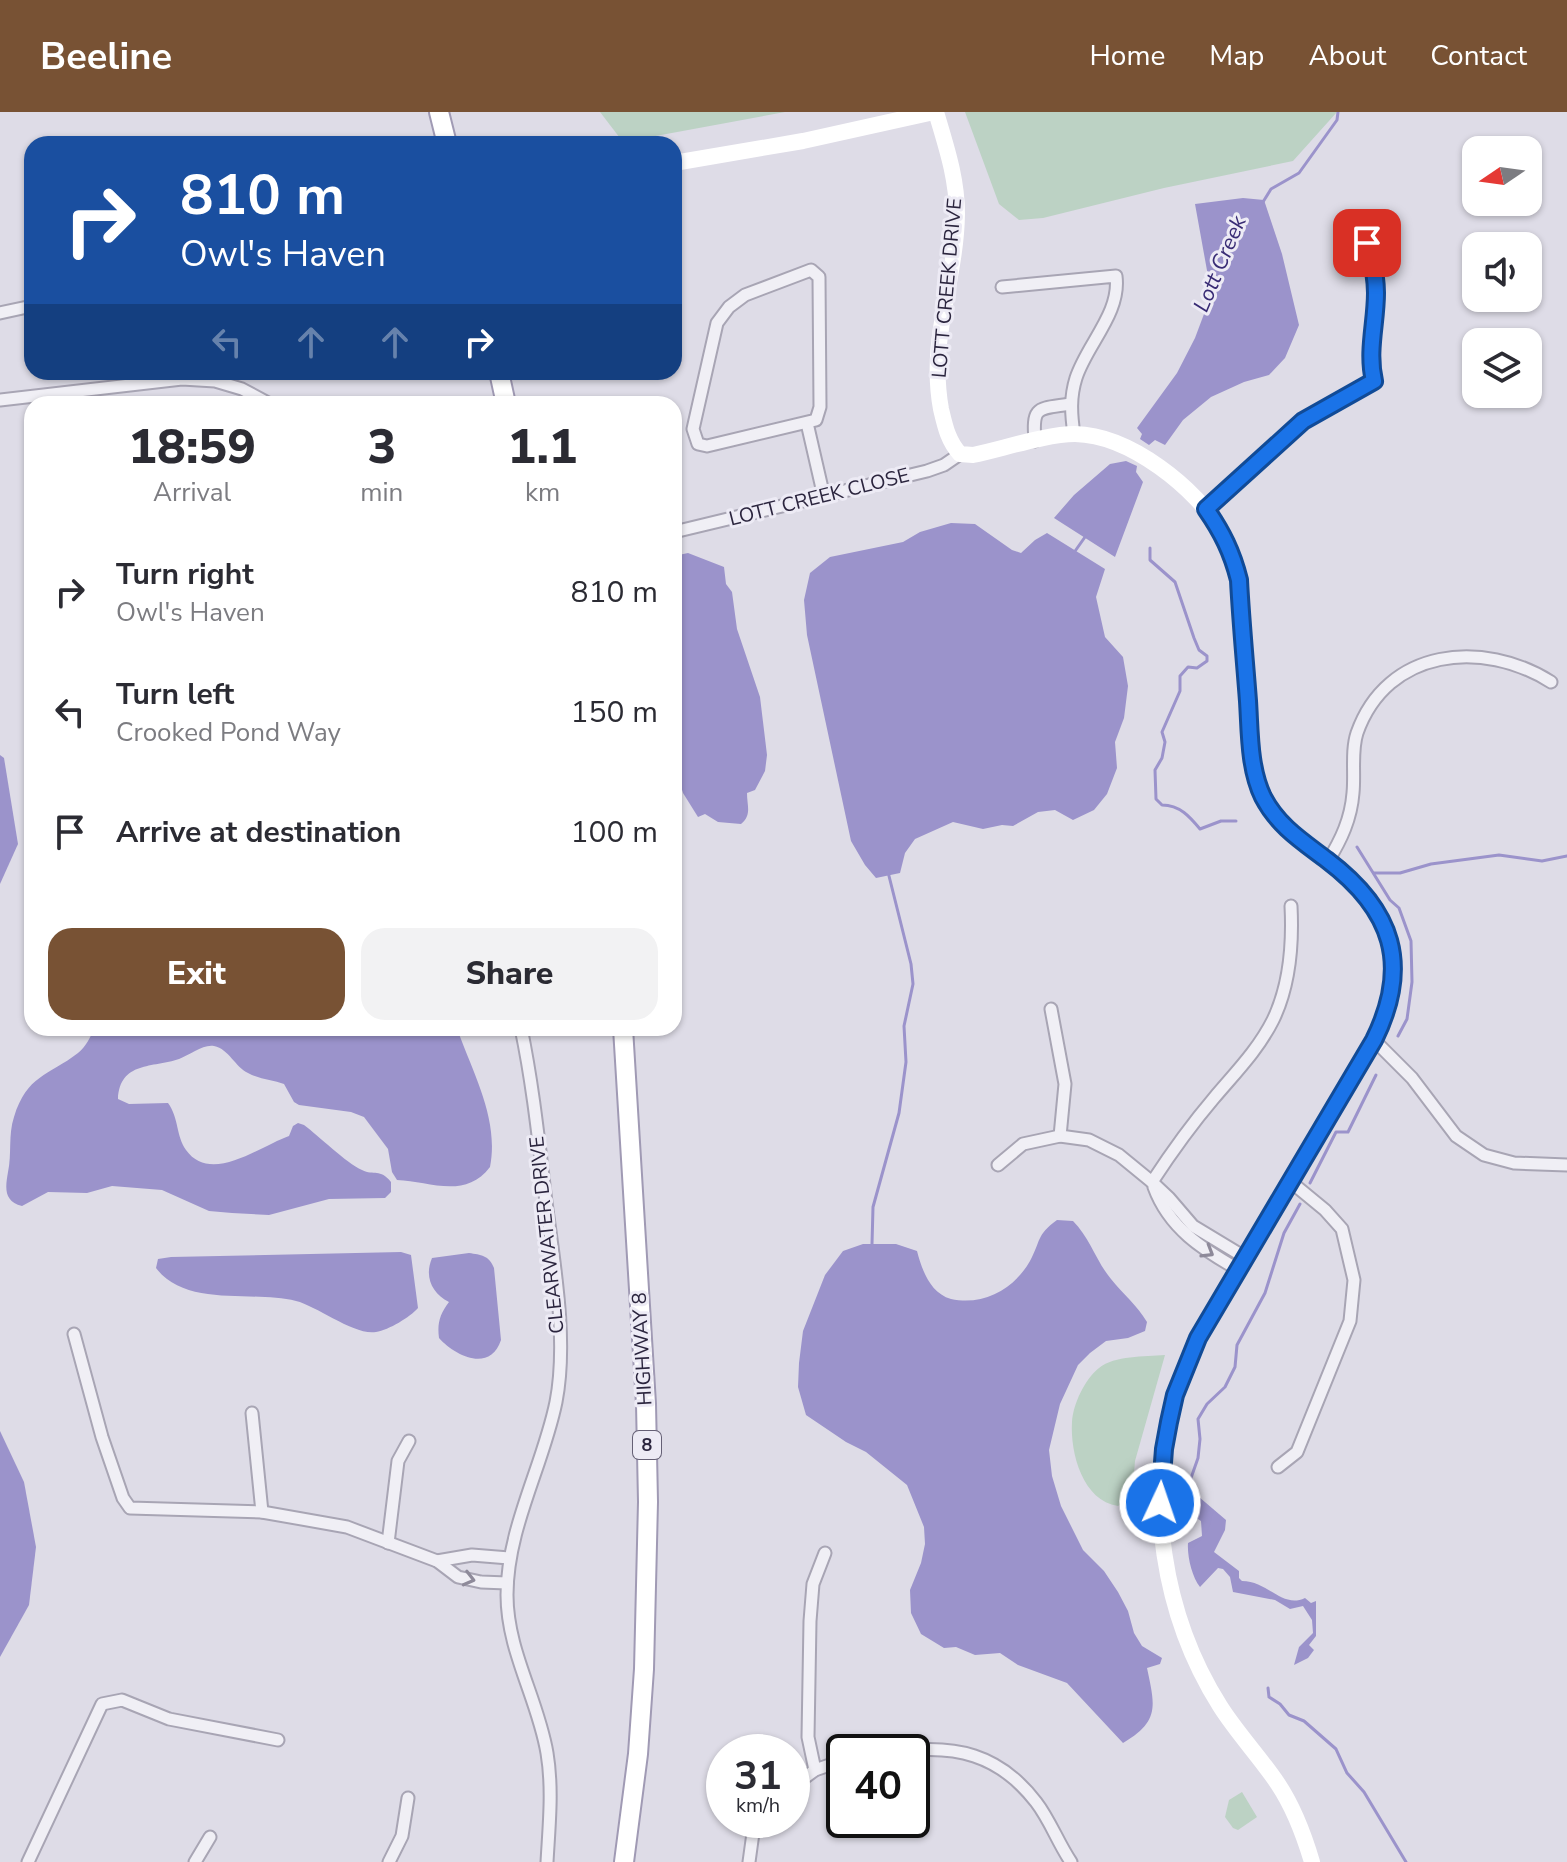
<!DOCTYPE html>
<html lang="en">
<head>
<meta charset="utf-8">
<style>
  :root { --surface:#fff; --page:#f2f2f3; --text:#2b2b33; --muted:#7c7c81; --accent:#785234 }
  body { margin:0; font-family:"Nunito Sans",sans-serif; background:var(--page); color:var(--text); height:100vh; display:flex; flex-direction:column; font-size:30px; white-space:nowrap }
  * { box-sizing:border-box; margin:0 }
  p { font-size:26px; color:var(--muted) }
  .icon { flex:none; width:44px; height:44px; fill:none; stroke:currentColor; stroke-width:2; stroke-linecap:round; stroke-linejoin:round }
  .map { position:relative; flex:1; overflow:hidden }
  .drawer { position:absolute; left:24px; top:284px; width:658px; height:640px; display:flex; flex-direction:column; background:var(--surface); border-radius:24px; box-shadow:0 2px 6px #0004 }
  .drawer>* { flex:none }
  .banner { position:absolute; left:24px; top:24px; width:658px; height:244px; border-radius:24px; box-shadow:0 2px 6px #0004; background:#1a4fa0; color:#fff; overflow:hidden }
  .needle { width:52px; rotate:257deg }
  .fabs { position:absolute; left:1462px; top:24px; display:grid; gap:16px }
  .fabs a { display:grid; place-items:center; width:80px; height:80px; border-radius:16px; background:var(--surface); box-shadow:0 2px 6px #0004; font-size:40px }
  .speed { position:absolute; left:706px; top:1622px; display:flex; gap:16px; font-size:40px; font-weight:700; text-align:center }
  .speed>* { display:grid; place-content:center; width:104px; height:104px; border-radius:50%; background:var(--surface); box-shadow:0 2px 6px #0004; line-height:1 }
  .speed small { font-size:20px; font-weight:400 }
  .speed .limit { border:4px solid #111; border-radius:12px; background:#fff; color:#111 }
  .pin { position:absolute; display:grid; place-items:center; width:68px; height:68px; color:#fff; margin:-34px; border-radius:16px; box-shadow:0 4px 12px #0006 }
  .me { position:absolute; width:88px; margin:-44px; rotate:3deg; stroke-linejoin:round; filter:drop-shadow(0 0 6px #0008) }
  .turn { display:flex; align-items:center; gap:28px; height:168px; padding:0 24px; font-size:36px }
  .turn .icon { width:104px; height:104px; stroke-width:2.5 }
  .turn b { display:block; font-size:56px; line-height:68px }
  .lanes { display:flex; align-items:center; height:76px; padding:0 24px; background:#0003; justify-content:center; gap:40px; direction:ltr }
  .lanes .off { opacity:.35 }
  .eta { display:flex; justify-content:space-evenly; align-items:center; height:136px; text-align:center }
  .eta b { font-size:48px; font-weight:800; line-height:56px }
  .cta { display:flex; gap:16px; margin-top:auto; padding:16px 24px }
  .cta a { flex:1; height:92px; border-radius:24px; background:var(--accent); color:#fff; font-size:32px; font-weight:800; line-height:92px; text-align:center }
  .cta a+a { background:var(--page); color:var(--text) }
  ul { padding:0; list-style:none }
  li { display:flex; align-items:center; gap:24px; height:120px; padding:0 24px }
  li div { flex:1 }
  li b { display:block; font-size:30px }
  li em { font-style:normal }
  header { display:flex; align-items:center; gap:48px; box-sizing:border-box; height:112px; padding:0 40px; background:var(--accent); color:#fff }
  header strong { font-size:38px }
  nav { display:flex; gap:44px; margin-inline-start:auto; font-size:28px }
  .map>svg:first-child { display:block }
  .green { fill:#bcd2c4 }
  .water { fill:#9b93cb }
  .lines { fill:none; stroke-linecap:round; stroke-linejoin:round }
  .stream { stroke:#9b93cb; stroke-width:3 }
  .street-casing { stroke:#a8a5b4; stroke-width:15 }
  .primary-casing { stroke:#a09ab4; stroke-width:22 }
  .street { stroke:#f0eff5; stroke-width:11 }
  .secondary { stroke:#fff; stroke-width:16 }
  .primary { stroke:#fff; stroke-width:18 }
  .oneway { stroke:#8e8a9a }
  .route-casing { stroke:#114b97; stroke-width:20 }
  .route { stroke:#1a73e8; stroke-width:14 }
  .labels { text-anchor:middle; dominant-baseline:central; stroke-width:6; stroke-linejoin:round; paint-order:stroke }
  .shield { fill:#edebf5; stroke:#656075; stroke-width:2 }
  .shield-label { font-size:18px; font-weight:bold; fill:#2b253e }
  .street-label { font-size:20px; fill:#2b253e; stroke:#edebf5 }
  .water-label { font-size:22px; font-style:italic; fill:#392c75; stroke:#edebf5 }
</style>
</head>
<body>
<header>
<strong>Beeline</strong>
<nav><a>Home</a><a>Map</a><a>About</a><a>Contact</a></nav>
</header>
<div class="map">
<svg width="1567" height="1750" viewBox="0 0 1567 1750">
  <rect width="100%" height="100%" fill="#dedce7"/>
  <g class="green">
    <path d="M600 0H785L623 30Z"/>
    <path d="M965 0H1337L1293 49 1164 76 1043 106 1019 108 999 92Z"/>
    <path d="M1165 1243 1135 1349 1132 1385 1118 1394C1083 1389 1070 1341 1072 1310 1073 1292 1085 1267 1099 1256 1115 1243 1144 1245 1165 1243Z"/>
    <path d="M1242 1680 1257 1705 1238 1718 1233 1716 1225 1705 1229 1688Z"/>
  </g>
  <g class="water">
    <path d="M1243 86 1264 88 1282 142 1299 213 1285 246 1269 263 1244 270 1211 285 1183 308 1165 333 1155 328 1149 333 1140 327 1142 322 1137 316 1177 261 1195 226 1207 194 1208 164 1195 92Z"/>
    <path d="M1126 349 1137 354 1136 360 1143 370 1115 445 1054 406 1074 383 1110 352Z"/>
    <path d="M951 411 975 412 1012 438 1021 441 1035 428 1047 421 1105 457 1096 485 1105 525 1123 545 1128 574 1124 606 1115 630 1117 656 1107 682 1094 698 1073 708 1055 698 1038 700 1013 714 1002 713 983 717 953 710 915 727 905 741 900 761 876 766 865 753 851 729 807 523 804 488 810 461 830 445 903 430 920 420Z"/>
    <path d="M688 441 724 455 726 472 732 480 737 517 760 585 767 643 765 659 755 678 747 681C747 694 752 703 741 712L718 710 705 702 698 705 683 681 674 651V444Z"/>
    <path d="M0 643 4 646 18 732 0 772Z"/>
    <path d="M95 916H453L459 922C475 965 499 1009 490 1055 465 1088 429 1069 397 1068L392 1060 388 1037 364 1005 351 1000 299 993 294 990 284 972C273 968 259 967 248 961 235 955 229 937 214 934 203 932 190 943 179 947 153 956 120 949 118 987L129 992 168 991C179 1006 176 1024 186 1038 211 1073 260 1034 289 1024L293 1014 298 1011 304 1013C319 1024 346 1051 362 1058 374 1064 380 1056 391 1070V1080L385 1086 329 1087 269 1103 232 1101 209 1099 162 1078 112 1074 87 1081 48 1080 22 1094C4 1089 5 1077 8 1060 12 1042 8 1023 14 1005 27 963 48 964 78 941 86 935 90 925 95 916Z"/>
    <path d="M1057 1108 1073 1109C1090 1126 1096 1149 1111 1167 1123 1182 1137 1193 1147 1210L1145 1219 1128 1226 1106 1229 1090 1241 1078 1253 1060 1292 1049 1338 1052 1364 1061 1394 1083 1438 1104 1459 1118 1480 1128 1499 1134 1521 1142 1534 1162 1546 1160 1552 1147 1556C1155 1594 1160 1609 1123 1631L1067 1571 1018 1553 1000 1541 975 1543 956 1535 944 1536 921 1522 911 1501 910 1478 921 1451 925 1432 924 1415 907 1373 866 1340 846 1330 806 1303 798 1275 799 1251 803 1219 825 1163 843 1139 863 1132H896L917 1139C922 1158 930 1181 951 1187 984 1194 1014 1177 1030 1149 1041 1129 1036 1123 1057 1108Z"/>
    <path d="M401 1140 411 1143 418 1196C410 1205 389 1218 376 1220 355 1224 317 1194 296 1189 253 1178 186 1196 156 1156L158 1147 171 1145Z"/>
    <path d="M469 1141C481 1143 489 1143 494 1156L501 1228C490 1261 455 1244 439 1226 437 1211 440 1202 449 1190 432 1181 424 1165 432 1146Z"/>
    <path d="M0 1319 24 1370 36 1435 29 1493 0 1545Z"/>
    <path d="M1192 1379 1226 1408 1225 1418 1214 1440 1239 1459V1466L1242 1469C1268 1469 1282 1497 1305 1486L1311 1491 1316 1489V1524L1309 1533 1314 1538 1308 1546 1294 1553 1299 1535 1313 1521 1312 1508 1303 1494 1290 1497 1275 1488 1233 1480 1230 1465 1223 1457 1218 1456 1200 1475C1192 1465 1187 1444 1188 1431L1202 1424 1201 1409 1186 1399 1189 1389 1186 1380Z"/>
  </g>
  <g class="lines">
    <g class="stream">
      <path d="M1263 90 1271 77 1299 61 1337 8 1338 0"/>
      <path d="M1150 436V448L1175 470 1194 526 1199 538 1207 544V549L1197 556 1188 555 1180 564V579L1162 620 1165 630 1162 646 1155 658 1156 687 1162 693C1180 693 1190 705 1200 717L1221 709H1236"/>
      <path d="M1073 442 1085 425"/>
      <path d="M1357 735 1390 788 1399 796 1411 829 1412 870 1407 907 1398 924"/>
      <path d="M1374 761H1400L1431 752 1499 743 1542 749 1567 744"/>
      <path d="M1310 1071 1336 1020H1348L1376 963"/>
      <path d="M872 1132 873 1095 899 1001 906 950 904 914 913 872 911 852 888 760"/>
      <path d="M1193 1381 1191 1366 1198 1346 1200 1327 1198 1307 1207 1292 1225 1275 1235 1255 1237 1233 1265 1181 1284 1121 1300 1092"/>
      <path d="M1268 1576 1269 1585 1280 1592 1289 1603 1304 1609 1336 1637 1347 1661 1364 1680 1406 1750"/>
    </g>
    <g class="street-casing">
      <g id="street">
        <path d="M811 158 819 165 820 295 816 308 707 334 698 332 693 317 717 211 729 195 745 183Z"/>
        <path d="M1002 175 1116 164C1121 201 1087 232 1076 266 1070 285 1071 302 1074 322"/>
        <path d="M0 201 32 194"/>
        <path d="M0 288 182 267 215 269 242 277 270 292"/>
        <path d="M807 311 824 385"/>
        <path d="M1035 329C1032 293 1038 297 1070 292"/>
        <path d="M1206 397 1303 309 1374 269C1367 239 1376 211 1376 181 1376 157 1368 135 1361 112"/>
        <path d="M674 420 927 359 944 353 960 342"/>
        <path d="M1328 749C1341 728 1351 707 1353 681 1355 662 1351 639 1357 621 1387 536 1483 527 1551 570"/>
        <path d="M1051 897 1065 972 1060 1024"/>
        <path d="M521 916C533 973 539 1032 546 1090 554 1152 568 1228 556 1290 543 1354 507 1416 507 1483 507 1539 538 1587 547 1641 553 1677 549 1714 547 1750"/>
        <path d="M1374 928 1412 966 1456 1024 1484 1043 1514 1051 1567 1053"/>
        <path d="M998 1053 1023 1032 1060 1024 1089 1028 1119 1043 1152 1070 1169 1086 1193 1114 1246 1146"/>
        <path d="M1152 1070C1171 1041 1191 1013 1214 986 1235 961 1258 938 1273 908 1290 873 1293 833 1291 794"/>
        <path d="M1154 1075C1169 1116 1202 1137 1239 1158"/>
        <path d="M74 1222 102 1325 123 1386 130 1396 262 1400 347 1415 437 1449 458 1465 481 1470 507 1471"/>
        <path d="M252 1301 262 1400"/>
        <path d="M1278 1355 1297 1340 1350 1209 1354 1168 1342 1117 1325 1098 1291 1070"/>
        <path d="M388 1431 398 1349 409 1329"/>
        <path d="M437 1449 472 1443 509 1446"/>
        <path d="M897 1640C955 1632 999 1642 1036 1690 1050 1708 1058 1731 1071 1750"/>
        <path d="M815 1658 808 1625 810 1509 813 1472 825 1441"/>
        <path d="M792 1675 815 1658 844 1648"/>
        <path d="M28 1750 102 1592 122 1588 169 1607 278 1628"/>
        <path d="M195 1750 210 1725"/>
        <path d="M389 1750 402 1724 408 1686"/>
        <path d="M749 1750 753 1721 763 1708"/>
      </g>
    </g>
    <g class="primary-casing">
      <g id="primary">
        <path d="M439 0 447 32"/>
        <path d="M499 260 506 292"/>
        <path d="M623 916 646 1292 648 1390 644 1557 638 1642 624 1750"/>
      </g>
    </g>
    <use href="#street" class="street"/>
    <g class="secondary">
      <path d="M936 0C946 34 957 66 957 102 956 170 928 227 941 297 945 314 948 329 960 342L973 343C1002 337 1047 322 1075 322 1130 323 1196 376 1223 421 1232 436 1235 451 1239 468 1242 510 1245 553 1248 595 1251 625 1249 658 1263 685 1278 714 1302 729 1327 748 1393 798 1412 853 1374 928L1198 1226C1190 1245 1181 1263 1175 1283 1144 1384 1163 1504 1220 1594 1237 1621 1260 1645 1278 1672 1294 1696 1304 1723 1312 1750"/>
      <path d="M674 51 803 29 934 0"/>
    </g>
    <use href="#primary" class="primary"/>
  </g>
  <defs><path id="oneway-chevron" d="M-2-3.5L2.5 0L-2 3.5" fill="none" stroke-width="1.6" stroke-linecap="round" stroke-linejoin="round" transform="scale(2)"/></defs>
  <g class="oneway">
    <use href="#oneway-chevron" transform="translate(1208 1140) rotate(31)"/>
    <use href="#oneway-chevron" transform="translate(469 1467) rotate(14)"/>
  </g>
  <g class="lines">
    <g class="route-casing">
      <path id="route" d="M1160 1391 1164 1337 1169 1310 1175 1283 1198 1226 1374 928C1411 853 1393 798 1327 748 1302 729 1278 714 1263 685 1249 656 1250 620 1248 589 1245 549 1241 508 1239 468 1232 440 1222 420 1206 397L1303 309 1374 269C1367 239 1376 211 1376 181 1376 164 1372 147 1367 131"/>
    </g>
    <use href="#route" class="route"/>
  </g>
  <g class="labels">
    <rect class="shield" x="633" y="1319" width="28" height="28" rx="6"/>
    <g class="shield-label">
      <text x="647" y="1333">8</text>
    </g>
    <g class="street-label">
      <text transform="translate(947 176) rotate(-85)">LOTT CREEK DRIVE</text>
      <text transform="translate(819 385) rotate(-14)">LOTT CREEK CLOSE</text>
      <text transform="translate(547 1123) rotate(-96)">CLEARWATER DRIVE</text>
      <text transform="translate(642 1237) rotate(-93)">HIGHWAY 8</text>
    </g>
    <g class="water-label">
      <text transform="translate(1220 152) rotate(-67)">Lott Creek</text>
    </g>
  </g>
</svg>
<div class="fabs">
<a><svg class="needle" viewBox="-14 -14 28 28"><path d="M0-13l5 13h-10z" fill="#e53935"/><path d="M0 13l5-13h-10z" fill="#7c7c81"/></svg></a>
<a><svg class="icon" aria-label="sound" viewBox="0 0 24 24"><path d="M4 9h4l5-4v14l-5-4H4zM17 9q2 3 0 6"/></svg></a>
<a><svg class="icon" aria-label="layers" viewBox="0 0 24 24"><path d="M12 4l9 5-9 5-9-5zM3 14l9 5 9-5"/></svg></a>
</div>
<div class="speed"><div>31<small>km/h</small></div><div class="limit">40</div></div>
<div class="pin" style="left:1367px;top:131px;background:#d93025"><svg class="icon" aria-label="arrive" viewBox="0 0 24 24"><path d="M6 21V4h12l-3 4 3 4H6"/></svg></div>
<svg class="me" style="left:1160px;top:1391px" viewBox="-20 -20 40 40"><circle r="17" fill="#1a73e8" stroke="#fff" stroke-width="3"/><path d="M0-11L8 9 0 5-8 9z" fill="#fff"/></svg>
<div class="banner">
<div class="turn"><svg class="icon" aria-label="right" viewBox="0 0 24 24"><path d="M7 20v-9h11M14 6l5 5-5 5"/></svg><div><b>810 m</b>Owl's Haven</div></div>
<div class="lanes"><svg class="icon off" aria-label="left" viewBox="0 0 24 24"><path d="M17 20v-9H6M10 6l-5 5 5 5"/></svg><svg class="icon off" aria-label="ahead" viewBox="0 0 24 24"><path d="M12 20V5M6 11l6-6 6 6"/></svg><svg class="icon off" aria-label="ahead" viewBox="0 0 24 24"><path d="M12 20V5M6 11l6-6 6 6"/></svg><svg class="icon" aria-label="right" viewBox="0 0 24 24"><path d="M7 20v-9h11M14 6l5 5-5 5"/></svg></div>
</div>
<section class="drawer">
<div class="eta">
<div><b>18:59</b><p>Arrival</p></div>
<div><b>3</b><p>min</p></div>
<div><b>1.1</b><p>km</p></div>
</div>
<ul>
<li><svg class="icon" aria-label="right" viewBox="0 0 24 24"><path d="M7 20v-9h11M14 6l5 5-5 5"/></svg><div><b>Turn right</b><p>Owl's Haven</p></div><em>810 m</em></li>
<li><svg class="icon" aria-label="left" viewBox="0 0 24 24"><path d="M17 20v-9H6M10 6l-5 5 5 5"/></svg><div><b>Turn left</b><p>Crooked Pond Way</p></div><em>150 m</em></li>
<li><svg class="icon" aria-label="arrive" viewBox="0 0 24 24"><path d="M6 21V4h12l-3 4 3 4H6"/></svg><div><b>Arrive at destination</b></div><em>100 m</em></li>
</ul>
<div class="cta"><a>Exit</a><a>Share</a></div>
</section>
</div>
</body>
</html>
